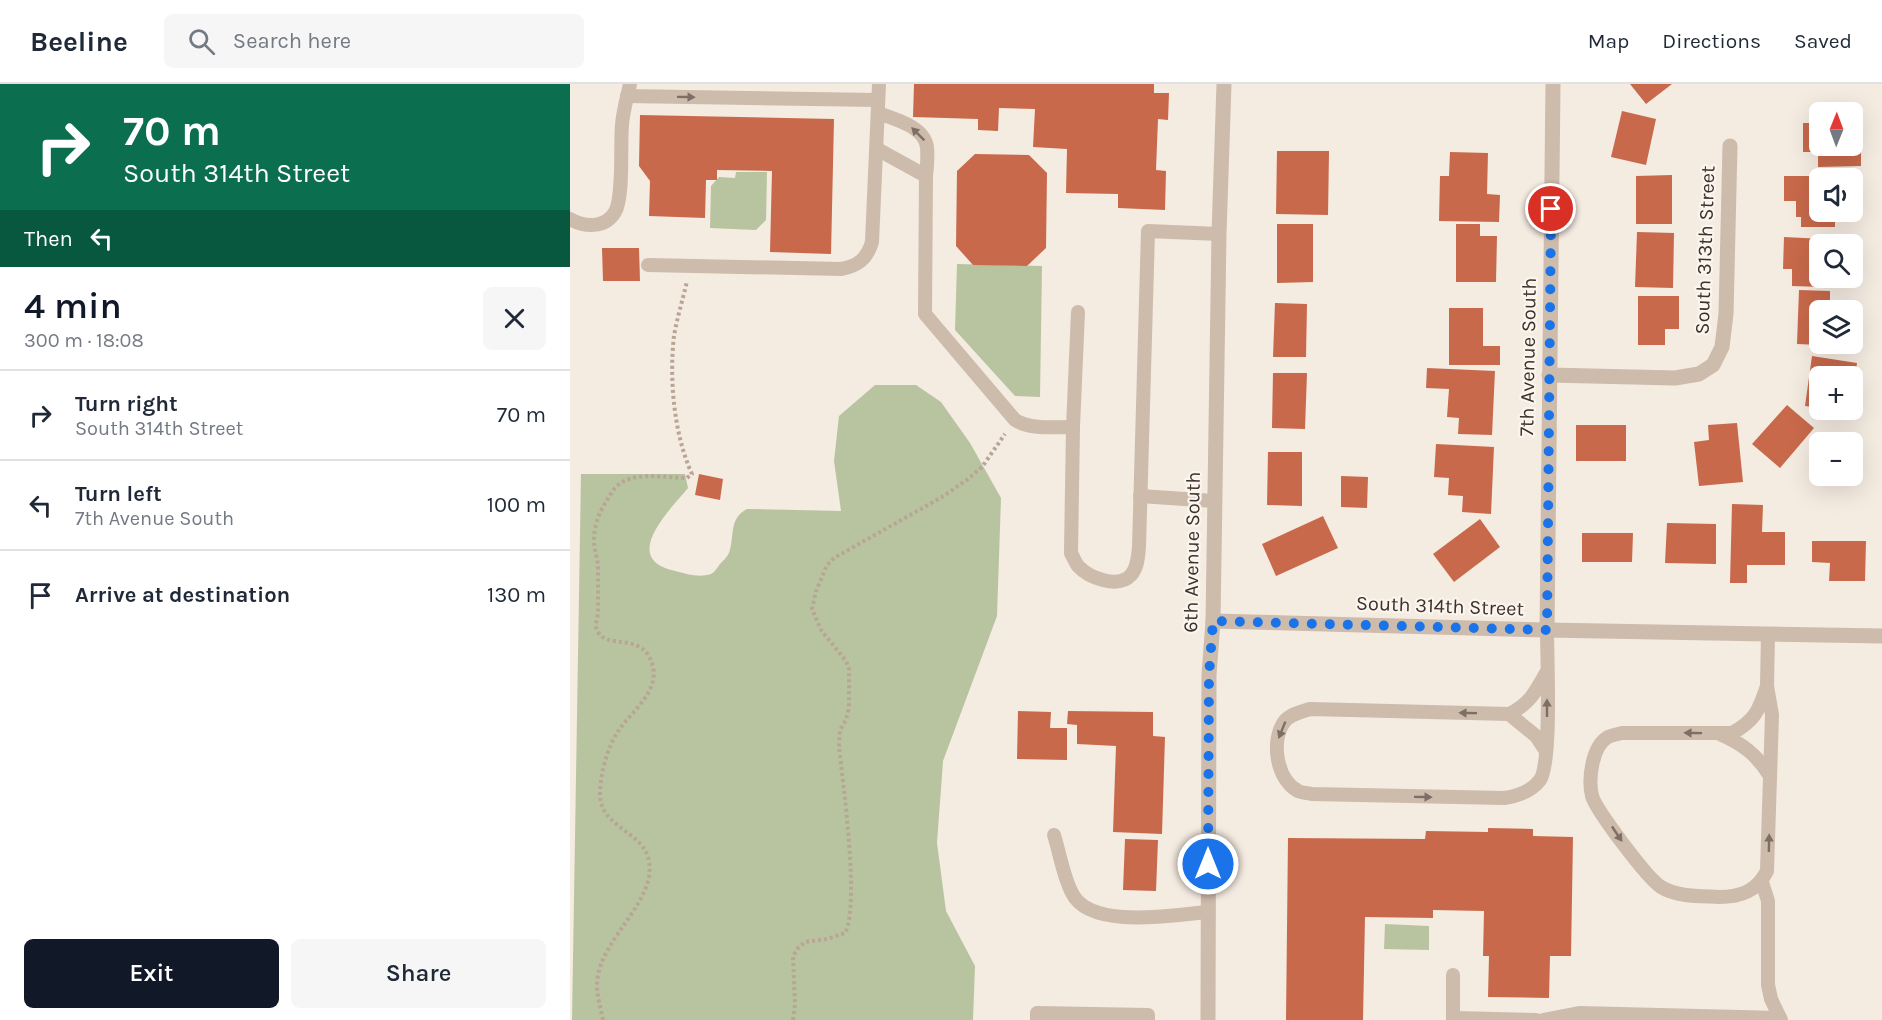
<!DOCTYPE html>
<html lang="en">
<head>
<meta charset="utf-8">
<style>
  :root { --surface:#fff; --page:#f6f6f7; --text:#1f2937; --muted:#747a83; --line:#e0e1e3; --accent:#111827 }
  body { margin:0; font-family:Karla,sans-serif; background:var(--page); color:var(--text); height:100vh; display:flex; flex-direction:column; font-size:22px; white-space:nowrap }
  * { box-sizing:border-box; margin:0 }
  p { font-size:20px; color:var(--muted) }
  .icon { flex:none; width:33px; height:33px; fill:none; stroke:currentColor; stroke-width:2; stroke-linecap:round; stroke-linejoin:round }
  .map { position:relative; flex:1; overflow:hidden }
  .panel { display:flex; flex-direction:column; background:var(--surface); width:570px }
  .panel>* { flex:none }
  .banner { background:#0b6e4f; color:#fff; overflow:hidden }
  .needle { width:39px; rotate:1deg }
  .buttons { position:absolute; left:1239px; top:18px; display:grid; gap:12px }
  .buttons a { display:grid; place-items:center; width:54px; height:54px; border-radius:9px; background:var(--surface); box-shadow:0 6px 24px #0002; font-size:30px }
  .pin { position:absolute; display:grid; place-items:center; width:51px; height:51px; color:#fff; margin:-26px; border:3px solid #fff; border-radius:50%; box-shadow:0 2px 6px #0007 }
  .me { position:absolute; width:66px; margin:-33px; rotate:0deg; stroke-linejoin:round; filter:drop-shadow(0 0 4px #0008) }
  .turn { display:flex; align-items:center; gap:21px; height:126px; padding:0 24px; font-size:27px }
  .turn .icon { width:78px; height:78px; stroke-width:2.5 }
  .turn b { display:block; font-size:42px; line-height:51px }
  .then { display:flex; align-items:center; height:57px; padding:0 24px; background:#0003; gap:12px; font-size:22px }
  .round { display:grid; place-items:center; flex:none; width:63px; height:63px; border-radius:9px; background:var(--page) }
  .summary { display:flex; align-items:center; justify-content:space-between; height:102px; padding:0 24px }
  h1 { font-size:36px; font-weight:600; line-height:45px; color:var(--accent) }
  .cta { display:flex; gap:12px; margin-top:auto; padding:12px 24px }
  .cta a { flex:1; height:69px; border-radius:9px; background:var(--accent); color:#fff; font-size:24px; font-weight:600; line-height:69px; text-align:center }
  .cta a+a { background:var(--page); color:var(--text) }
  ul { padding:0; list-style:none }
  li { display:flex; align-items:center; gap:18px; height:90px; padding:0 24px; border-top:2px solid var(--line) }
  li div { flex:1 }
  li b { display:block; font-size:22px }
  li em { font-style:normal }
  header { display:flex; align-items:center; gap:36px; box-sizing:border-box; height:84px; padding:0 30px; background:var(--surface); border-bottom:2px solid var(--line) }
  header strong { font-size:28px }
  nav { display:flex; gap:33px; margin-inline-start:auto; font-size:21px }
  .search { width:420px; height:54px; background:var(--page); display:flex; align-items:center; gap:15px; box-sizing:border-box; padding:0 21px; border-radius:9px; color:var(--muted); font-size:22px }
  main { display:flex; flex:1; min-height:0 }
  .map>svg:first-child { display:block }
  .green { fill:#b8c4a0 }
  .building { fill:#c8694b }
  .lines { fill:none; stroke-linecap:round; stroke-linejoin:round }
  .path { stroke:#b9a596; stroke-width:4; stroke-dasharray:3 3; stroke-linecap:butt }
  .lane { stroke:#cdbbac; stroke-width:14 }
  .street { stroke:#cdbbac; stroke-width:15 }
  .oneway { fill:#7d6f65 }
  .route { stroke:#1a73e8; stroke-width:10; stroke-dasharray:0 18 }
  .labels { text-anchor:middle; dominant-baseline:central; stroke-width:4.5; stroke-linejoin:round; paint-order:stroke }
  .street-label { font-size:20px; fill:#3b302b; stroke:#fbf5ee }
</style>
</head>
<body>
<header>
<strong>Beeline</strong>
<div class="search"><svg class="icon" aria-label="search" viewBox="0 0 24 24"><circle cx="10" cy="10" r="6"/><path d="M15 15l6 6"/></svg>Search here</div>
<nav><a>Map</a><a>Directions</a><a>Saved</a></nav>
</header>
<main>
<section class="panel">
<div class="banner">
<div class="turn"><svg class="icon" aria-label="right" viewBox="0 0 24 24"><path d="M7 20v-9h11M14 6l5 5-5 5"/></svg><div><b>70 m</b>South 314th Street</div></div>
<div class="then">Then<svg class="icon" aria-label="left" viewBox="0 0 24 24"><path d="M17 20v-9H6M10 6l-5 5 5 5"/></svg></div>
</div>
<div class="summary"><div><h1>4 min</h1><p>300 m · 18:08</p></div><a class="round"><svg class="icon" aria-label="close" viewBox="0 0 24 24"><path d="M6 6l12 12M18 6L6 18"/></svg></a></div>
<ul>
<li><svg class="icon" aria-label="right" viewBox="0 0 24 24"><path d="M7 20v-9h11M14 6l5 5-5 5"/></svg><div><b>Turn right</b><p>South 314th Street</p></div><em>70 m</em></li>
<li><svg class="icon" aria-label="left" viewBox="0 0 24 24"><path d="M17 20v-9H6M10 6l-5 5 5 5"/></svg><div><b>Turn left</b><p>7th Avenue South</p></div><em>100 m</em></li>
<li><svg class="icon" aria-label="arrive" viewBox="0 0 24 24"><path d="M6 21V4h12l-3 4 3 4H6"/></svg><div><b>Arrive at destination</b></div><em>130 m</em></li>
</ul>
<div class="cta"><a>Exit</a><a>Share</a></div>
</section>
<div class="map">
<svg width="1312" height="936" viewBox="0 0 1312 936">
  <rect width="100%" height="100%" fill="#f4ebe1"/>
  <g class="green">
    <path d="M166 88H197L196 136 186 146 140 144 141 102 149 93 165 94Z"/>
    <path d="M387 180 472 182 470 313 445 312 385 246Z"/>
    <path d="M305 301H346L371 318 400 359 431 414 427 532 373 677 367 759 376 827 405 882 403 936H2L11 390H115L118 404C100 426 49 475 105 487 117 490 129 494 141 490 145 488 147 484 150 480 153 477 157 473 159 469 165 453 158 435 177 425L271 427 264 377 269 332Z"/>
    <path d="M815 840 859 842V866L814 865Z"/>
  </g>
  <g class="building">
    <path d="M344 0H584V9H599L598 36 588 35 586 86 596 87 595 126 548 124V110L496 109 497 65 463 63 465 25 429 24 428 47 408 46V35L343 33Z"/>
    <path d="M1060 0H1102L1076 20Z"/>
    <path d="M1052 27 1086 35 1076 81 1041 73Z"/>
    <path d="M70 31 264 35 261 170 200 168 202 87 147 86V96H136L135 134 79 132 80 97 69 82Z"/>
    <path d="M1282 38H1291V82L1248 83V68H1233V39H1250V62H1282Z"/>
    <path d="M707 67H759L758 131 706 130Z"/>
    <path d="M880 68 918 69 917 110 930 111 929 138 869 137 870 92H879Z"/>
    <path d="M405 70 459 71 477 89 476 164 457 182 403 181 386 162 387 87Z"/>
    <path d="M1102 91V140H1066V92Z"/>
    <path d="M1214 92H1265V94H1250V128H1265V143H1231V133H1226V117H1214Z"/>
    <path d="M707 140H743V198L707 199Z"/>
    <path d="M886 140H910V152H927L926 198H886Z"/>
    <path d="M1067 148 1104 149 1103 204 1065 203Z"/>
    <path d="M1214 153 1254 155V160H1250V194H1253V203L1222 202V185H1213Z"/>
    <path d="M32 164H69L70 197H33Z"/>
    <path d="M1229 206 1260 207V226H1250V261L1227 260Z"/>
    <path d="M1068 212H1109V245H1095V261H1068Z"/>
    <path d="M705 219 737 220 736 273H703Z"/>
    <path d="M879 224H913V262H930V281H879Z"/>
    <path d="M1242 272 1287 279 1284 300 1282 292H1250V324L1235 322Z"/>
    <path d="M857 284 925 287 922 351 888 350 889 334 877 333 879 305 856 304Z"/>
    <path d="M703 289H737L735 345 702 344Z"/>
    <path d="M1217 321 1244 344 1210 384 1182 360Z"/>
    <path d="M1167 339 1173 398 1129 402 1124 358 1139 356 1138 341Z"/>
    <rect x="1006" y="341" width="50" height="36"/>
    <path d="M866 360 924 363 921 430 892 428 893 412 878 411 879 394 864 393Z"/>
    <path d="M698 368H732V422L697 421Z"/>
    <path d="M129 390 153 395 150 416 125 411Z"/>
    <path d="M771 392 798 393 797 424 771 423Z"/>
    <path d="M1162 420 1193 421 1192 448H1215V481H1177V499H1160Z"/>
    <path d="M753 432 768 464 706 492 692 460Z"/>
    <path d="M910 435 930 463 884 498 863 470Z"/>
    <path d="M1097 439 1146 440V480L1095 479Z"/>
    <path d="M1012 449H1063L1062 478H1012Z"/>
    <path d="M1242 457H1296L1295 497H1259L1260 479 1242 478Z"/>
    <path d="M448 627 481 628 480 644H497V676L447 675Z"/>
    <path d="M498 627 583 628V652L595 653 592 750 543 748 546 662 507 660V641L497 640Z"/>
    <path d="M918 744 963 745V752L1003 753 1001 872H980L979 914 918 913 919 872H913L914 827 863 826V834L795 833 793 936H716L718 754 855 755 856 747 918 748Z"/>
    <path d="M555 755 588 756 586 807 553 806Z"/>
  </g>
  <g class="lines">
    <g class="path">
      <path d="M33 936C30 921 25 907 28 891 35 852 86 816 79 777 74 747 30 744 30 710 30 691 37 665 47 649 58 630 89 610 83 583 74 545 36 568 27 546 24 541 28 534 28 528 28 515 28 501 28 488 29 477 24 467 24 456 24 443 29 428 36 418 39 413 42 407 46 403 62 386 97 394 117 394L122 390C104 351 99 295 104 252 107 234 113 215 117 197"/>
      <path d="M223 936 225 921 223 872 228 864 235 858 257 855 275 849C290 820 273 701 269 663L270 646 276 636 279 624V585L276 577 251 546 242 525 246 507 257 481 264 474 372 413 398 395 412 383 435 350"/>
    </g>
    <g class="lane">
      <path d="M57 12 308 16"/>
      <path d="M308 29C324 35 354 42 357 63 358 73 357 83 356 92"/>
      <path d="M307 65 356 92 355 230 445 336C462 346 483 343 503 343"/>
      <path d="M0 135C14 143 35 145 45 128 54 113 50 60 52 41 53 27 57 14 60 0"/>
      <path d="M78 181 271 185C288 182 297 175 302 158L309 0"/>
      <path d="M508 228 503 343 501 469C503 473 505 478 508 482 519 494 548 505 561 491 568 483 568 472 569 463L578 147 649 150"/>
      <path d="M570 412 644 417"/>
      <path d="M977 587C966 607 960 620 939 630L740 625C731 628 720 630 714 638 701 657 706 695 728 707 732 709 738 709 742 710L934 714C948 712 961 708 970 696 982 679 977 573 977 546"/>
      <path d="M1197 602C1189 626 1185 637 1162 649H1052C1048 650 1042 651 1038 653 1022 662 1018 695 1022 712 1026 726 1077 794 1091 803 1107 813 1130 812 1149 813 1171 813 1187 807 1197 787L1202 631 1197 602 1198 550"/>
      <path d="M939 630 966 652 976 667"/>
      <path d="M1150 650C1173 660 1187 671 1200 692"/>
      <path d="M484 751C490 770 493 792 502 809 520 846 604 831 637 828"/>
      <path d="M1192 798 1198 817V901L1201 915 1211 936"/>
      <path d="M883 934 966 936"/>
      <path d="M467 936V929L578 931V936"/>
      <path d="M883 936V891"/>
      <path d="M973 936 1009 929 1210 934"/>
    </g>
    <g class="street">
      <path d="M979 291 1105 294 1129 290 1143 281 1152 263 1156 230 1160 62"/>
      <path d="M643 537 977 546 1312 552"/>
      <path d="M977 546 983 0"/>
      <path d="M638 936 639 591 643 537 649 150 654 0"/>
    </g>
  </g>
  <defs><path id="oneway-solid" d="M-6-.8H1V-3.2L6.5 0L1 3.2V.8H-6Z" transform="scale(1.5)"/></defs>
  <g class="oneway">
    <use href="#oneway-solid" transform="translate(116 13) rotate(1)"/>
    <use href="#oneway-solid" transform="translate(348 50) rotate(-135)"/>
    <use href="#oneway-solid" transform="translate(977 624) rotate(-90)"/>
    <use href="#oneway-solid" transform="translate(898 629) rotate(-179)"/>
    <use href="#oneway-solid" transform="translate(712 646) rotate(112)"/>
    <use href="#oneway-solid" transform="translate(1123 649) rotate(-179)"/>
    <use href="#oneway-solid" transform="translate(853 713) rotate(1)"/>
    <use href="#oneway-solid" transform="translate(1047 750) rotate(56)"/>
    <use href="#oneway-solid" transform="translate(1199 759) rotate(-89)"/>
  </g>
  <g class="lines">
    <path class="route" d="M638 780 639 591 643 537 977 546 981 125"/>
  </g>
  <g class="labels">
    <g class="street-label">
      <text transform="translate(1135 166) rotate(-88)">South 313th Street</text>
      <text transform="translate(958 273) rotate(-89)">7th Avenue South</text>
      <text transform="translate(622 468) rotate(-89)">6th Avenue South</text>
      <text transform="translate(870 522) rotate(2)">South 314th Street</text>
    </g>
  </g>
</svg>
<div class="buttons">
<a><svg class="needle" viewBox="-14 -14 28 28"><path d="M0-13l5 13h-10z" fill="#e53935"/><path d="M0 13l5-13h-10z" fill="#747a83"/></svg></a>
<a><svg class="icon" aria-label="sound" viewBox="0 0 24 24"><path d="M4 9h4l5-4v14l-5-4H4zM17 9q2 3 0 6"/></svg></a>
<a><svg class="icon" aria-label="search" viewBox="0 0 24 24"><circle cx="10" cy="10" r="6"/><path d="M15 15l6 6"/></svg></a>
<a><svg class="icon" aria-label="layers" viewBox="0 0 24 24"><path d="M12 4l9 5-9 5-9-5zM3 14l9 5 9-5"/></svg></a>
<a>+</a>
<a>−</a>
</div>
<div class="pin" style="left:981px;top:125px;background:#d93025"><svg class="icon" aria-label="arrive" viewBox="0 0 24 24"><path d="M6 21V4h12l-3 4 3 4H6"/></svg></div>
<svg class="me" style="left:638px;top:780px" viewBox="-20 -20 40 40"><circle r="17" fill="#1a73e8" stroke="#fff" stroke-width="3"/><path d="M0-11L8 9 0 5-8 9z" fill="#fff"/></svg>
</div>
</main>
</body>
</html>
